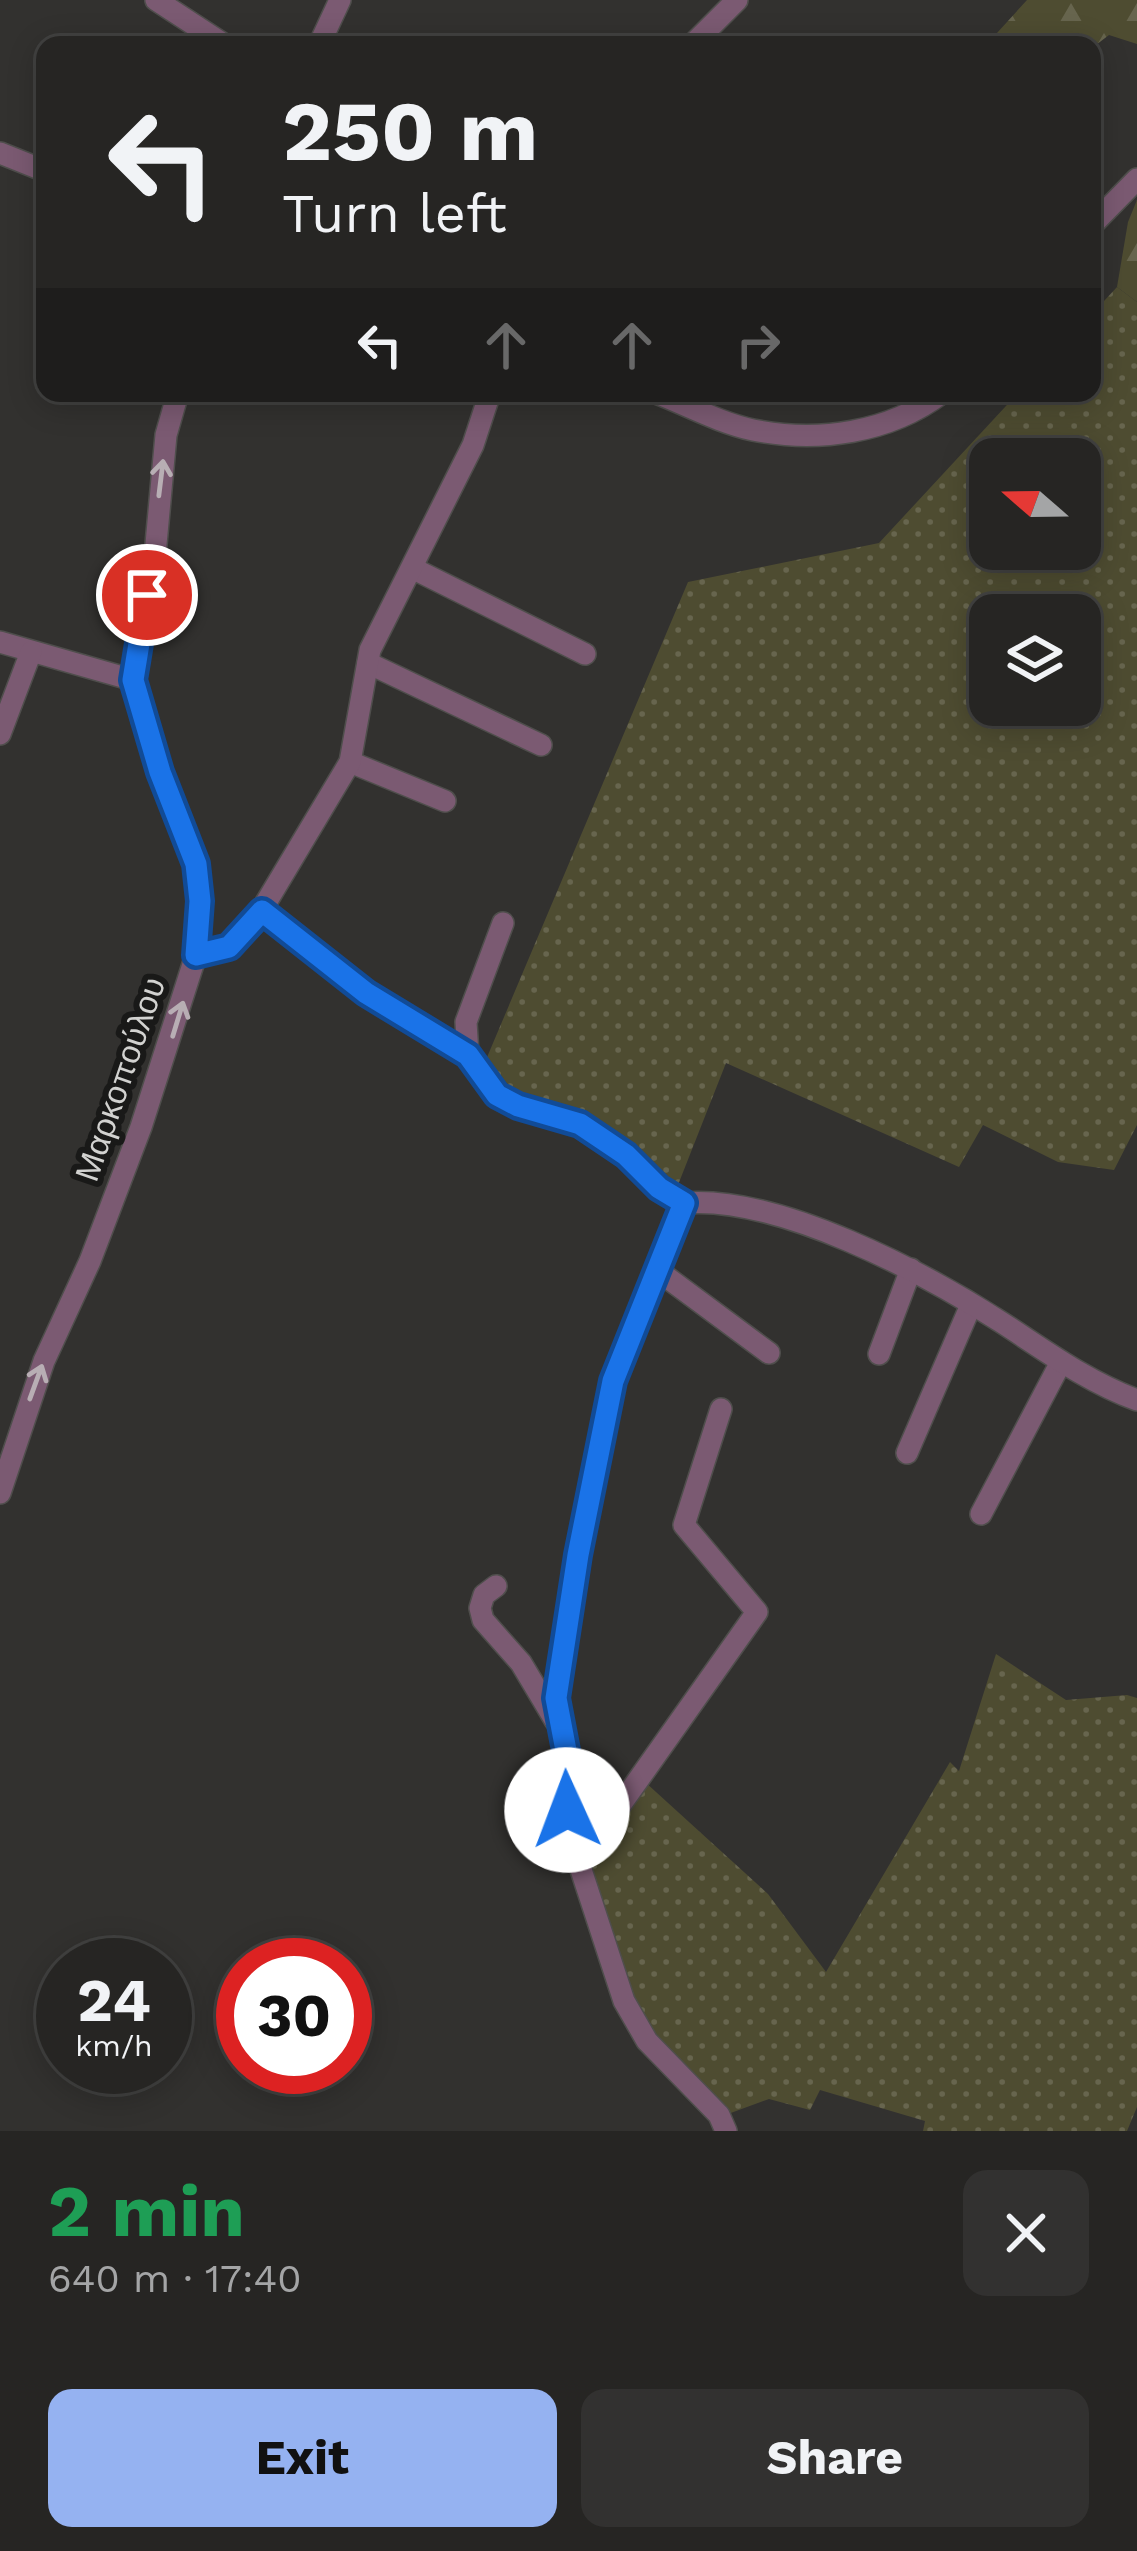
<!DOCTYPE html>
<html lang="en">
<head>
<meta charset="utf-8">
<style>
  :root { --surface:#262523; --page:#323130; --text:#f1f3f6; --muted:#a4a5a6; --line:#424241; --accent:#95b2f1 }
  body { margin:0; font-family:"Work Sans",sans-serif; background:var(--page); color:var(--text); height:100vh; display:flex; flex-direction:column; font-size:45px; white-space:nowrap }
  * { box-sizing:border-box; margin:0 }
  p { font-size:39px; color:var(--muted) }
  .icon { flex:none; width:66px; height:66px; fill:none; stroke:currentColor; stroke-width:2; stroke-linecap:round; stroke-linejoin:round }
  .map { position:relative; height:2131px; overflow:hidden }
  .drawer { display:flex; flex-direction:column; background:var(--surface); flex:1 }
  .drawer>* { flex:none }
  .top-card { position:absolute; left:36px; top:36px; width:1065px; height:366px; border-radius:24px; box-shadow:0 6px 30px #0003,0 0 0 3px var(--line); background:#262523; color:var(--text); overflow:hidden }
  .needle { width:78px; rotate:290deg }
  .buttons { position:absolute; left:969px; top:438px; display:grid; gap:24px }
  .buttons a { display:grid; place-items:center; width:132px; height:132px; border-radius:24px; background:var(--surface); box-shadow:0 6px 30px #0003,0 0 0 3px var(--line); font-size:60px }
  .speed { position:absolute; left:36px; top:1938px; display:flex; gap:24px; font-size:60px; font-weight:700; text-align:center }
  .speed>* { display:grid; place-content:center; width:156px; height:156px; border-radius:50%; background:var(--surface); box-shadow:0 6px 30px #0003,0 0 0 3px var(--line); line-height:1 }
  .speed small { font-size:30px; font-weight:400 }
  .speed .limit { border:18px solid #d22; background:#fff; color:#111 }
  .pin { position:absolute; display:grid; place-items:center; width:102px; height:102px; color:#fff; margin:-51px; border:6px solid #fff; border-radius:50%; box-shadow:0 3px 12px #0007 }
  .me { position:absolute; width:132px; margin:-66px; rotate:358deg; stroke-linejoin:round; filter:drop-shadow(0 0 9px #0008) }
  .turn { display:flex; align-items:center; gap:42px; height:252px; padding:0 48px; font-size:54px }
  .turn .icon { width:156px; height:156px; stroke-width:2.5 }
  .turn b { display:block; font-size:84px; line-height:102px }
  .lanes { display:flex; align-items:center; height:114px; padding:0 48px; background:#0003; justify-content:center; gap:60px; direction:ltr }
  .lanes .off { opacity:.35 }
  .round { display:grid; place-items:center; flex:none; width:126px; height:126px; border-radius:24px; background:var(--page) }
  .head { display:flex; align-items:center; justify-content:space-between; height:204px; padding:0 48px }
  h1 { font-size:72px; font-weight:700; line-height:90px; color:#1e9e55 }
  .primary-button { display:flex; gap:24px; margin-top:auto; padding:24px 48px }
  .primary-button a { flex:1; height:138px; border-radius:24px; background:var(--accent); color:#111; font-size:48px; font-weight:700; line-height:138px; text-align:center }
  .primary-button a+a { background:var(--page); color:var(--text) }
  .map>svg:first-child { display:block }
  .grass { fill:url(#grass-dots); fill-rule:evenodd }
  .forest { fill:url(#forest-firs) }
  .lines { fill:none; stroke-linecap:round; stroke-linejoin:round }
  .minor-casing { stroke:#4f4e4c; stroke-width:24 }
  .minor { stroke:#7b5a72; stroke-width:21 }
  .oneway { stroke:#b8aeb4 }
  .route-casing { stroke:#114b97; stroke-width:30 }
  .route { stroke:#1a73e8; stroke-width:21 }
  .labels { text-anchor:middle; dominant-baseline:central; stroke-width:12; stroke-linejoin:round; paint-order:stroke }
  .street-label { font-size:33px; fill:#d2d2d0; stroke:#191918 }
</style>
</head>
<body>
<div class="map">
<svg width="1137" height="2131" viewBox="0 0 1137 2131">
  <defs>
    <pattern id="grass-dots" width="8" height="8" patternUnits="userSpaceOnUse" patternTransform="scale(3)"><rect width="8" height="8" fill="#4e4c31"/><path d="M2 2h.1M6 6h.1" fill="none" stroke="#67654e" stroke-width="1.8" stroke-linecap="round"/></pattern>
    <pattern id="forest-firs" width="22" height="20" patternUnits="userSpaceOnUse" patternTransform="scale(3)"><rect width="22" height="20" fill="#4e4c31"/><path d="M5 1l3.5 6h-7zM16 11l3.5 6h-7z" fill="#67654e"/></pattern>
  </defs>
  <rect width="100%" height="100%" fill="#32312f"/>
  <g class="grass">
    <path d="M1117 287 1137 302V1125L1114 1170 1058 1162 983 1125 959 1167 726 1063 676 1190 596 1123 575 1111 523 1099 485 1062 688 582 879 543 1018 393H1092V314ZM990 459H1080V549H990ZM990 615H1080V705H990Z"/>
    <path d="M996 1654 1066 1700 1127 1695 1137 1698V2107L1127 2131H923L925 2121 820 2090 810 2110 769 2099 728 2114 682 2072 635 2010 584 1867 645 1782 768 1894 826 1972 950 1762 959 1771Z"/>
  </g>
  <g class="forest">
    <path d="M1027 0H1137V44L1109 35 1092 48 986 45Z"/>
    <path d="M1137 200V302L1117 287 1128 222Z"/>
  </g>
  <g class="lines">
    <g class="minor-casing">
      <g id="minor">
        <path d="M156 0 225 45"/>
        <path d="M319 45 340 0"/>
        <path d="M692 45 737 0"/>
        <path d="M0 153 45 171"/>
        <path d="M1092 225 1137 179"/>
        <path d="M656 393C687 405 720 423 753 430 818 443 889 433 942 393"/>
        <path d="M412 568 585 654"/>
        <path d="M0 642 133 680"/>
        <path d="M368 663 541 745"/>
        <path d="M0 734 31 652"/>
        <path d="M350 762 445 801"/>
        <path d="M261 911 350 762 370 650 473 445 490 393"/>
        <path d="M196 955C226 956 246 935 261 911L366 993 468 1055 497 1095 518 1106 580 1124 625 1155 659 1188 684 1203"/>
        <path d="M468 1055 466 1022 503 923"/>
        <path d="M657 1270 769 1353"/>
        <path d="M879 1354 911 1269"/>
        <path d="M907 1453 971 1305"/>
        <path d="M0 1493 44 1361 90 1261 141 1127 196 955 200 901 196 864 142 720 133 680 154 566 166 435 178 393"/>
        <path d="M981 1514 1060 1364"/>
        <path d="M496 1586 484 1595 480 1608 483 1620 521 1663 555 1720"/>
        <path d="M575 1860 590 1848 757 1612 684 1525 721 1409"/>
        <path d="M726 2131 719 2115 647 2041 624 2001 568 1830V1761L557 1698 578 1555 613 1381 684 1203C778 1195 923 1272 1001 1322 1046 1351 1086 1381 1137 1400"/>
      </g>
    </g>
    <use href="#minor" class="minor"/>
  </g>
  <defs><path id="oneway-shaft" d="M-6 0H5M1.5-3L5.5 0L1.5 3" fill="none" stroke-width="1.6" stroke-linecap="round" stroke-linejoin="round" transform="scale(3)"/></defs>
  <g class="oneway">
    <use href="#oneway-shaft" transform="translate(161 478) rotate(-83)"/>
    <use href="#oneway-shaft" transform="translate(178 1019) rotate(-73)"/>
    <use href="#oneway-shaft" transform="translate(36 1382) rotate(-70)"/>
  </g>
  <g class="lines">
    <g class="route-casing">
      <path id="route" d="M147 595 133 680 160 772 196 864 200 901 196 955 229 947 262 911 366 993 468 1055 497 1095 518 1106 580 1124 626 1155 659 1188 684 1203 613 1381 578 1555 556 1698 568 1761 567 1810"/>
    </g>
    <use href="#route" class="route"/>
  </g>
  <g class="labels">
    <g class="street-label">
      <text transform="translate(120 1079) rotate(-71)">Μαρκοπούλου</text>
    </g>
  </g>
</svg>
<div class="buttons">
<a><svg class="needle" viewBox="-14 -14 28 28"><path d="M0-13l5 13h-10z" fill="#e53935"/><path d="M0 13l5-13h-10z" fill="#a4a5a6"/></svg></a>
<a><svg class="icon" aria-label="layers" viewBox="0 0 24 24"><path d="M12 4l9 5-9 5-9-5zM3 14l9 5 9-5"/></svg></a>
</div>
<div class="speed"><div>24<small>km/h</small></div><div class="limit">30</div></div>
<div class="pin" style="left:147px;top:595px;background:#d93025"><svg class="icon" aria-label="arrive" viewBox="0 0 24 24"><path d="M6 21V4h12l-3 4 3 4H6"/></svg></div>
<svg class="me" style="left:567px;top:1810px" viewBox="-20 -20 40 40"><circle r="19" fill="#fff"/><path d="M0-13L10 11 0 6-10 11z" fill="#1a73e8"/></svg>
<div class="top-card">
<div class="turn"><svg class="icon" aria-label="left" viewBox="0 0 24 24"><path d="M17 20v-9H6M10 6l-5 5 5 5"/></svg><div><b>250 m</b>Turn left</div></div>
<div class="lanes"><svg class="icon" aria-label="left" viewBox="0 0 24 24"><path d="M17 20v-9H6M10 6l-5 5 5 5"/></svg><svg class="icon off" aria-label="ahead" viewBox="0 0 24 24"><path d="M12 20V5M6 11l6-6 6 6"/></svg><svg class="icon off" aria-label="ahead" viewBox="0 0 24 24"><path d="M12 20V5M6 11l6-6 6 6"/></svg><svg class="icon off" aria-label="right" viewBox="0 0 24 24"><path d="M7 20v-9h11M14 6l5 5-5 5"/></svg></div>
</div>
</div>
<section class="drawer">
<div class="head"><div><h1>2 min</h1><p>640 m · 17:40</p></div><a class="round"><svg class="icon" aria-label="close" viewBox="0 0 24 24"><path d="M6 6l12 12M18 6L6 18"/></svg></a></div>
<div class="primary-button"><a>Exit</a><a>Share</a></div>
</section>
</body>
</html>
